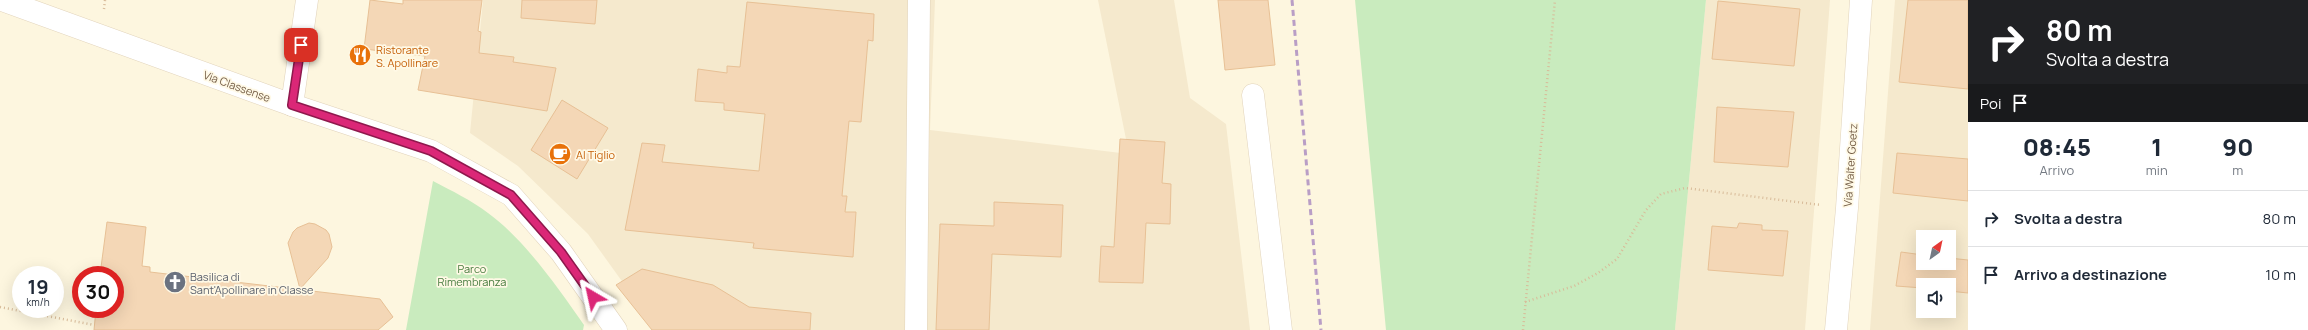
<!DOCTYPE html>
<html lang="it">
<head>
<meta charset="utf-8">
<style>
  :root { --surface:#fff; --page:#f6f6f7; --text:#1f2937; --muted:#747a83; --line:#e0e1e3 }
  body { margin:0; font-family:Manrope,sans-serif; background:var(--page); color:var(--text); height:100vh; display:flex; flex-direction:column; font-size:15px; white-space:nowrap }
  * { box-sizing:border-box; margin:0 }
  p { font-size:13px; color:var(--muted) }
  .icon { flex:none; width:22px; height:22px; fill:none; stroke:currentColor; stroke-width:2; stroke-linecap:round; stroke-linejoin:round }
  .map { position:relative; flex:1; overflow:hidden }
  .side { display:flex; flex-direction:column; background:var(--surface); width:340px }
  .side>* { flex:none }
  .hud { background:#202124; color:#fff; overflow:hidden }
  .needle { width:26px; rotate:33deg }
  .controls { position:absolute; left:1916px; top:230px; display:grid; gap:8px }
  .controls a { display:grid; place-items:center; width:40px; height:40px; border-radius:0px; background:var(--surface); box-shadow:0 4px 16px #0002; font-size:20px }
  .speed { position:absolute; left:12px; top:266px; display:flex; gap:8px; font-size:20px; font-weight:700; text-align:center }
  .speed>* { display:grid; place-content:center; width:52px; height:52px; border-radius:50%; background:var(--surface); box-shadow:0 4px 16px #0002; line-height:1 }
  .speed small { font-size:10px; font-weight:400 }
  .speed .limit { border:6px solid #d22; background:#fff; color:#111 }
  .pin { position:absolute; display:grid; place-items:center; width:34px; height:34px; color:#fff; margin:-17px; border-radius:8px; box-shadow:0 2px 6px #0006 }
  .me { position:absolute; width:44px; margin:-22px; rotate:324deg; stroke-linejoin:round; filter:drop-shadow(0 0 3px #0008) }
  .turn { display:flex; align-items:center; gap:14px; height:84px; padding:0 12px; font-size:18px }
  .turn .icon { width:52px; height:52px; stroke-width:2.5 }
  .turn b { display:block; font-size:28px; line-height:34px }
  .then { display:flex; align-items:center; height:38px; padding:0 12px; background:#0003; gap:8px; font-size:15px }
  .eta { display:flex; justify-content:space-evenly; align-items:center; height:68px; text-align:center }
  .eta b { font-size:24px; font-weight:800; line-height:28px }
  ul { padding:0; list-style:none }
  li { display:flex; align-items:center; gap:12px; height:56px; padding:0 12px; border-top:1px solid var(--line) }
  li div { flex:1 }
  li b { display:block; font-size:15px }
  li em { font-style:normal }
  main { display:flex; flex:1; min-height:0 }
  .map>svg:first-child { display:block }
  .residential { fill:#f5e9cd; fill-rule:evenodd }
  .green { fill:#c9ebbe }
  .building { fill:#f4d7b6; stroke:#e7c095 }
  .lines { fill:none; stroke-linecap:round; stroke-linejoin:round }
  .minor-casing { stroke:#e1d3bb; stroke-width:23 }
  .path { stroke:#d8bb99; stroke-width:2.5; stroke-dasharray:1 3; stroke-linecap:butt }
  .minor { stroke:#fff; stroke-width:22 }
  .rail { stroke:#b99ec6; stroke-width:3; stroke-dasharray:6 4; stroke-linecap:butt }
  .route-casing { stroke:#8e194d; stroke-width:10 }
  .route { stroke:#db2777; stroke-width:7 }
  .labels { text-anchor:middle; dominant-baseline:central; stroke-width:3.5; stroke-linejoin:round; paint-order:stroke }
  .food-label { font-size:11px; fill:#c56008; stroke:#fff9e6; text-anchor:start }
  .street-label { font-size:11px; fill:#745d46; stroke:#fff9e6 }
  .park-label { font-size:11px; fill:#477b3e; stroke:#fff9e6 }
  .worship-label { font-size:11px; fill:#5b616d; stroke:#fff9e6; text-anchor:start }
</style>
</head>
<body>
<main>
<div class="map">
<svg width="1968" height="330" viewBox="0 0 1968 330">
  <rect width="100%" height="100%" fill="#fdf6df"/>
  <g class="residential">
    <path d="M483 0H935L930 130 1129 154 1098 0H1174L1190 98 1226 124 1250 330H657L588 234 518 166 470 133Z"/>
    <path d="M1706 0H1830L1805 330H1675Z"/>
    <path d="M1895 0H1968V330H1870ZM1923 237H1949V263H1923ZM1923 285H1949V311H1923Z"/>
  </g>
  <g class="green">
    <path d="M1355 0H1706L1675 330H1386Z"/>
    <path d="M433 181C452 191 471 200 488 213 524 239 559 289 584 325L583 330H406Z"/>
  </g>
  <g class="building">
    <path d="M370 0 403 4V0H482L478 31 481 32 479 53 514 57 513 62 556 68 547 111 418 90 425 56 364 49Z"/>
    <path d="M522 0H597L595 24 521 18Z"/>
    <path d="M1218 0H1268L1275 65 1225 70Z"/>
    <path d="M1908 0H1968V89L1899 82Z"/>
    <path d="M1718 1 1800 9 1794 66 1712 59Z"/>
    <path d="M747 2 874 14 873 41 868 40 861 122 849 121 842 196H847L845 212H856L853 257 753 248 754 243 625 230 642 143 665 145 662 162 759 171 765 114 724 110V103L695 101 698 69 727 73V66L740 67Z"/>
    <path d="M562 100 608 128 577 179 531 150Z"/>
    <path d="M1717 107 1794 112 1788 167 1714 162Z"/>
    <path d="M1120 139 1165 142 1162 183 1171 184 1170 224 1146 223 1143 283 1099 282 1101 246 1114 247Z"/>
    <path d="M1897 153 1968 159V201L1893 193Z"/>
    <path d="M994 202 1063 205 1061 257 992 254 989 330H936L940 224 994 226Z"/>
    <path d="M107 222 146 227 142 266 150 267V272L380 299 393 317 378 330H94L96 309H115V275H100Z"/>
    <path d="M309 223 315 224 326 230 329 234 332 247 328 258 300 289 288 243 293 232 297 228Z"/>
    <path d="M1739 223 1762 225V230L1788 231 1783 276 1708 270 1712 226 1737 228Z"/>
    <path d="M1901 252 1923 255V263H1949V258L1968 260V293L1949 291V285H1923V288L1896 286Z"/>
    <path d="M642 269 713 285 749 307 811 313 810 330H652L616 285Z"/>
  </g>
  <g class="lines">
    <g class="minor-casing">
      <g id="minor">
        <path d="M2 0 292 105 431 151 511 195 561 252 616 330"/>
        <path d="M1253 95 1281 330"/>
        <path d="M292 105 307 0"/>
        <path d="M916 330 919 0"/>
        <path d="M1836 330 1847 208 1861 0"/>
      </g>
    </g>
    <g class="path">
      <path d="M104 9 105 0"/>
      <path d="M1525 302 1574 286 1598 273 1617 259 1646 210 1661 194 1685 188 1821 205"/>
      <path d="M0 307 94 325"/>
      <path d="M1523 330 1555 0"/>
    </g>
    <use href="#minor" class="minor"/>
    <path class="rail" d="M1292 0 1321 330"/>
  </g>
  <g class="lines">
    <g class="route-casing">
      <path id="route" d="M301 45 292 105 431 151 511 195 561 252 593 297"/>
    </g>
    <use href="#route" class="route"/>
  </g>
  <defs>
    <g id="restaurant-disc" transform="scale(1.15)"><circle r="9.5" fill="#e8710a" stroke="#fff9e6"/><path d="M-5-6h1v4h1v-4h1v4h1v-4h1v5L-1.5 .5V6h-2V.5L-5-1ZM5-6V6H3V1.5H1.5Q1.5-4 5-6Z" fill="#fff"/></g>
    <g id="cafe-disc" transform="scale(1.15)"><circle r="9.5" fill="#e8710a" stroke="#fff9e6"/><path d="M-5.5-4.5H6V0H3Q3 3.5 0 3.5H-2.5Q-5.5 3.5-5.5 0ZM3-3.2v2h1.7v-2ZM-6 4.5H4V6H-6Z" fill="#fff"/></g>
    <g id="church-disc" transform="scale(1.15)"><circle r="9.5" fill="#6b7280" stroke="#fff9e6"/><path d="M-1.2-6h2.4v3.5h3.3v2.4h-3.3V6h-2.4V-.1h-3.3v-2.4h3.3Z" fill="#fff"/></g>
  </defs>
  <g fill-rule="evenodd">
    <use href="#restaurant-disc" x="360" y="55"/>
    <use href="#cafe-disc" x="560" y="154"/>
    <use href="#church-disc" x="175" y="282"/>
  </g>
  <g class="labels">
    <g class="food-label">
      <text x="376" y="49">Ristorante<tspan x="376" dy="13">S. Apollinare</tspan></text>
      <text x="576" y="154">Al Tiglio</text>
    </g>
    <g class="street-label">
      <text transform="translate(237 86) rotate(20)">Via Classense</text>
      <text transform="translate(1850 165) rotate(-86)">Via Walter Goetz</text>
    </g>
    <g class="park-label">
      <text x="472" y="268">Parco<tspan x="472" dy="13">Rimembranza</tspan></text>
    </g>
    <g class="worship-label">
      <text x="190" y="276">Basilica di<tspan x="190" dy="13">Sant'Apollinare in Classe</tspan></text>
    </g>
  </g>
</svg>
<div class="controls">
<a><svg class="needle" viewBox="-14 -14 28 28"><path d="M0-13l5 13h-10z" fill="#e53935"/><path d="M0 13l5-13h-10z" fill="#747a83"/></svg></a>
<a><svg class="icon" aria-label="sound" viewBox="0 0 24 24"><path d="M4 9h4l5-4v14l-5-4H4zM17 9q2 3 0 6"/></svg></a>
</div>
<div class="speed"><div>19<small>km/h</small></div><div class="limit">30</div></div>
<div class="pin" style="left:301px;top:45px;background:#d93025"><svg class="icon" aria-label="arrive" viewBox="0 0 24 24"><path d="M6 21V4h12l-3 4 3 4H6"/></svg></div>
<svg class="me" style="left:593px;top:297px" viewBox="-20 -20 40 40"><path d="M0-17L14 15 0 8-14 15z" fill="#db2777" stroke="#fff" stroke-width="4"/></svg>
</div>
<section class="side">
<div class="hud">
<div class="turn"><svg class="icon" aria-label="right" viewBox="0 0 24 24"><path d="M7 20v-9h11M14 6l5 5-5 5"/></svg><div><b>80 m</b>Svolta a destra</div></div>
<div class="then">Poi<svg class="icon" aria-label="arrive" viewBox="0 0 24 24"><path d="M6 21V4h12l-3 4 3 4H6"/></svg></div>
</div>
<div class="eta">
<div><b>08:45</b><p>Arrivo</p></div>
<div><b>1</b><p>min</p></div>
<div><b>90</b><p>m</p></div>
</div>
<ul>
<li><svg class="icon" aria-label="right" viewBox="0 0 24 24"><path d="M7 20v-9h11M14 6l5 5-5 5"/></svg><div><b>Svolta a destra</b></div><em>80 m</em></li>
<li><svg class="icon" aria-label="arrive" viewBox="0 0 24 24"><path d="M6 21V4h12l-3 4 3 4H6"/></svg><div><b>Arrivo a destinazione</b></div><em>10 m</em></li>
</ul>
</section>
</main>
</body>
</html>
